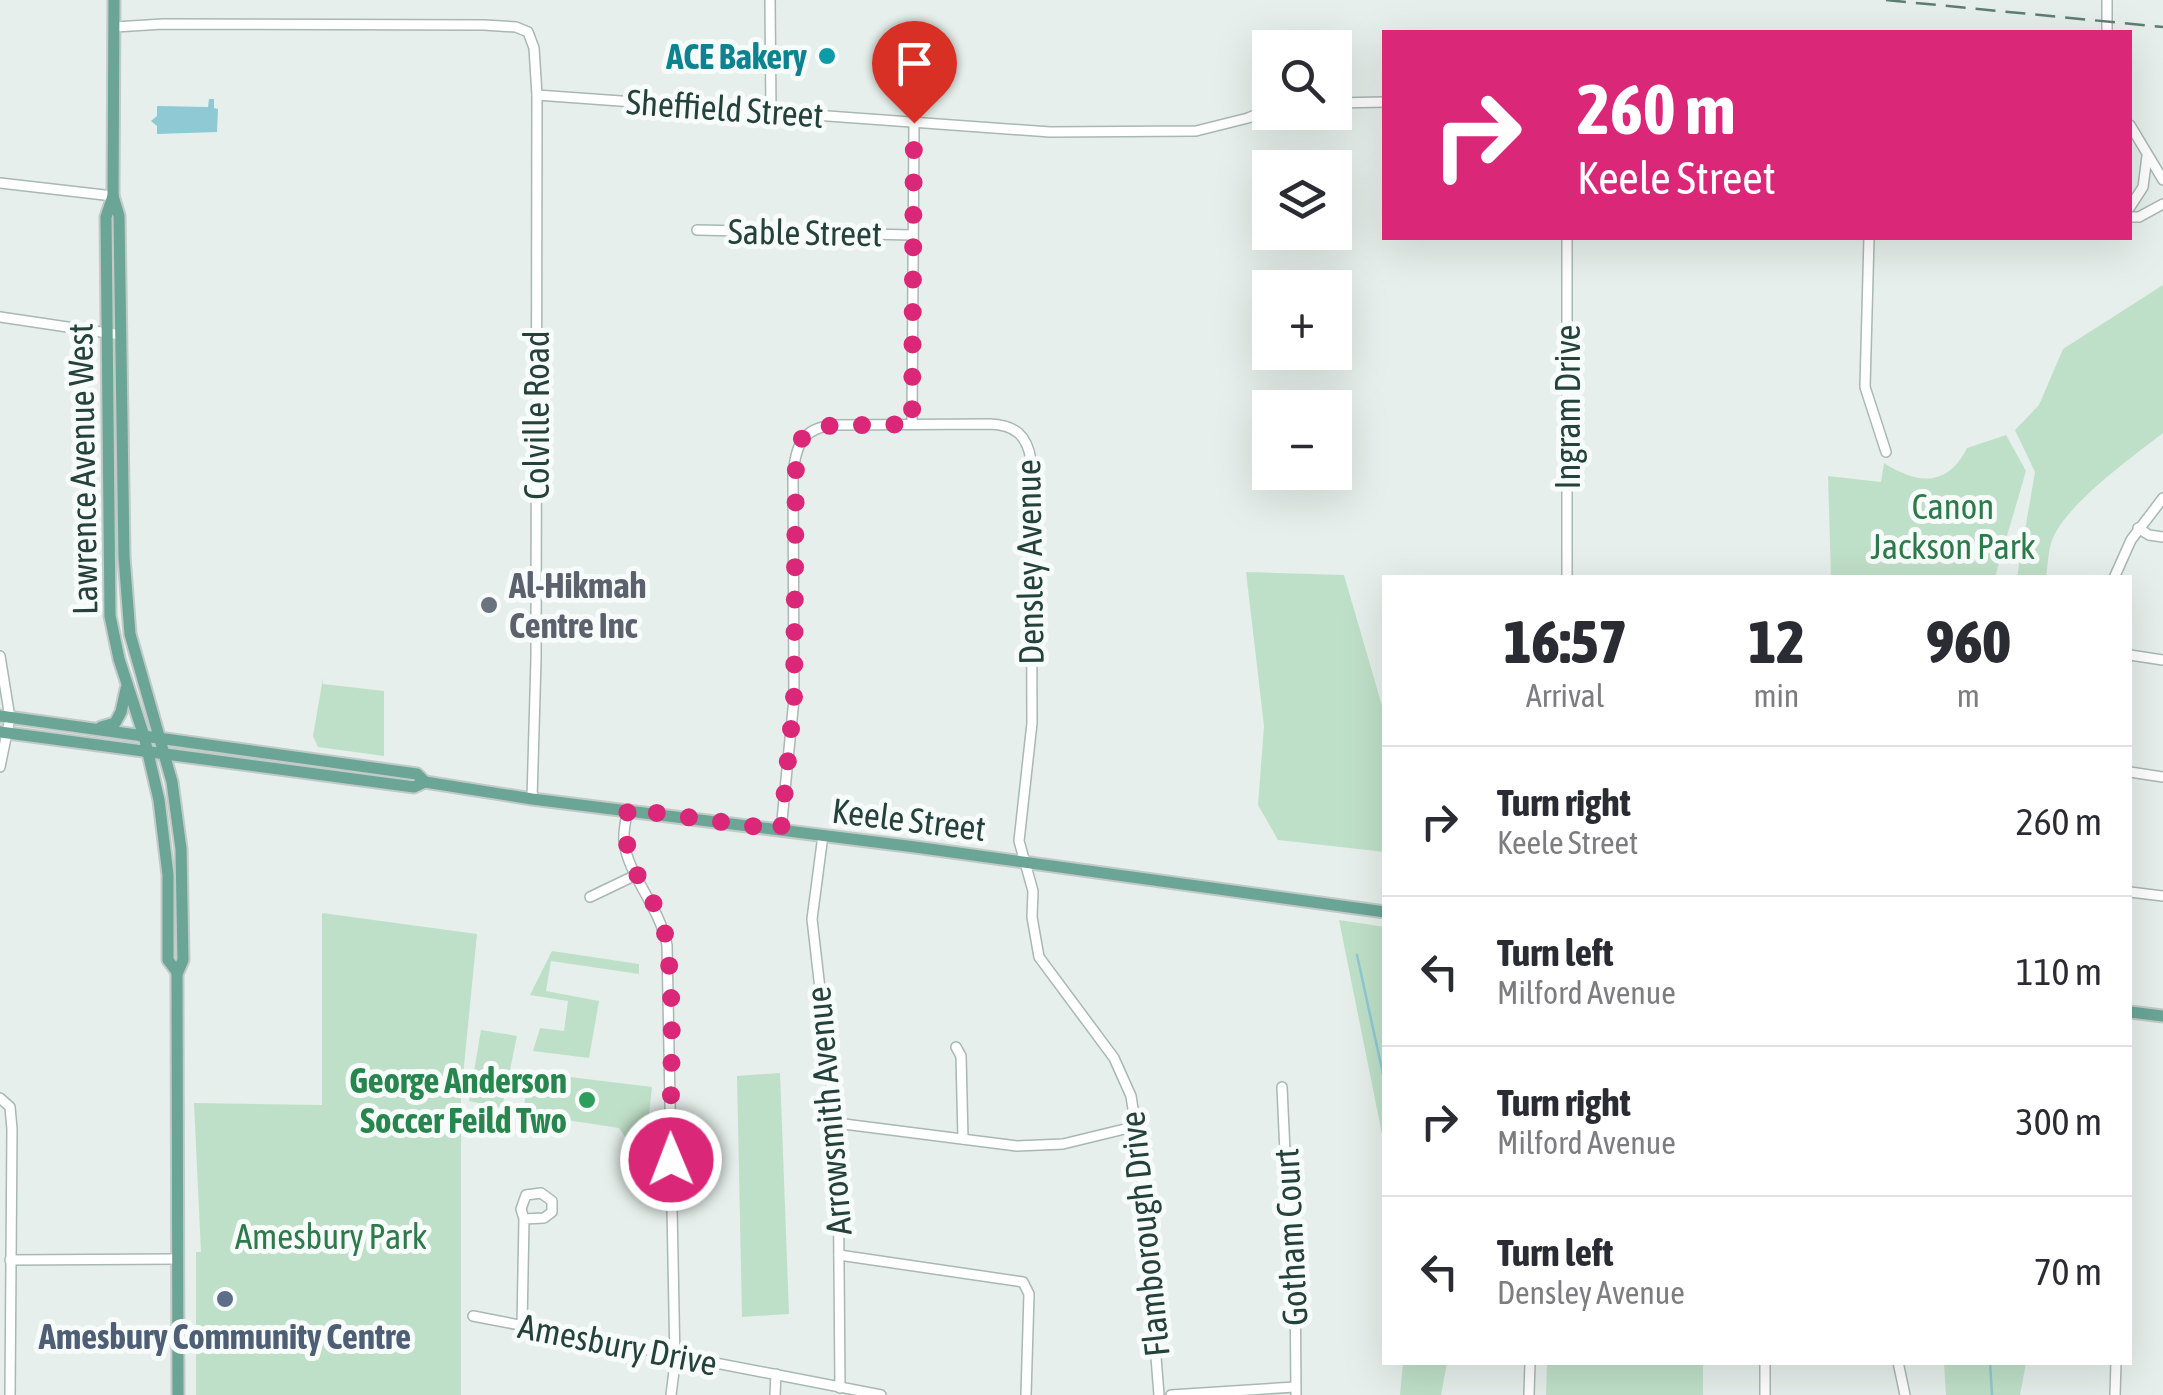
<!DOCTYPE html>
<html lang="en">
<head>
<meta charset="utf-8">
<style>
  :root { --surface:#fff; --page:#f2f2f3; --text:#2b2b33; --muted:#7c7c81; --line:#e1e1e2 }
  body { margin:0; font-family:"Asap Condensed",sans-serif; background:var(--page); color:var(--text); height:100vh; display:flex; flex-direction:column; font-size:38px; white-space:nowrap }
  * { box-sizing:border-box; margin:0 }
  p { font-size:32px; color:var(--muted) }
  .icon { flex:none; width:55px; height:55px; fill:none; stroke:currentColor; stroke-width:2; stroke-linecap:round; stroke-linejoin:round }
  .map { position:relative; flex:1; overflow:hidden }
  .panel { position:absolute; left:1382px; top:575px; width:750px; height:790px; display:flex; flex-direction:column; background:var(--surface); border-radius:0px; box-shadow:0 10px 40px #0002 }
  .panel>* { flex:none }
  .top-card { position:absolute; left:1382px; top:30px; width:750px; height:210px; border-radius:0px; box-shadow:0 10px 40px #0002; background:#db2777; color:#fff; overflow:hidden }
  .controls { position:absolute; left:1252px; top:30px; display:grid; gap:20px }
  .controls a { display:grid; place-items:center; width:100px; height:100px; border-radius:0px; background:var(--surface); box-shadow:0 10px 40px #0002; font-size:50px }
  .pin { position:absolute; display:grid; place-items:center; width:85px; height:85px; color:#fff; margin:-102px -42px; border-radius:50% 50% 50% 0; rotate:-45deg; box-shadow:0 0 10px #0007 }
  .pin .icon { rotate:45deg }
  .me { position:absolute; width:110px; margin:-55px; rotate:359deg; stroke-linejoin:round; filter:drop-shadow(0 0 8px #0008) }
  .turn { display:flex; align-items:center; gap:35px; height:210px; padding:0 30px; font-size:45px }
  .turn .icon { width:130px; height:130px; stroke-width:2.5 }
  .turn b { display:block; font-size:70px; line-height:85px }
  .eta { display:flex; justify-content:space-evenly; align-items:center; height:170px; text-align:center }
  .eta b { font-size:60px; font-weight:800; line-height:70px }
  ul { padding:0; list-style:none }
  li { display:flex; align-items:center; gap:30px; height:150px; padding:0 30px; border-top:2px solid var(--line) }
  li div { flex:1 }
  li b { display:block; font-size:38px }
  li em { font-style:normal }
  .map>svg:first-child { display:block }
  .green { fill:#bfe0c8 }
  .water { fill:#8ec9d4 }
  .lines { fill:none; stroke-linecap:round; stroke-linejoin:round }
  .stream { stroke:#8ec9d4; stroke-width:2.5 }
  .minor-casing { stroke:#a8b8b2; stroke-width:12 }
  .major-casing { stroke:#c2cac8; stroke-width:15 }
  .minor { stroke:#fff; stroke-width:9 }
  .major { stroke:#6aa596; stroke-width:11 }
  .rail { stroke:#5f7d75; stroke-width:2.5; stroke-dasharray:20 10; stroke-linecap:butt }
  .route { stroke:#db2777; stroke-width:18; stroke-dasharray:0 32.4 }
  .culture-dot { fill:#0f9aa8; stroke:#f7fbf9; stroke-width:4 }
  .worship-dot { fill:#6b7280; stroke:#f7fbf9; stroke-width:4 }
  .leisure-dot { fill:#2e9e5b; stroke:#f7fbf9; stroke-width:4 }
  .service-dot { fill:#5c6f8a; stroke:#f7fbf9; stroke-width:4 }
  .labels { text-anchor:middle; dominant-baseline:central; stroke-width:10; stroke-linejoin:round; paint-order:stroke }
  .culture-label { font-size:35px; font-weight:bold; fill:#0d838f; stroke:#f7fbf9; text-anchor:end }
  .street-label { font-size:35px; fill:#24423a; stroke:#f7fbf9 }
  .park-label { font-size:35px; fill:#2d7a4b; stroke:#f7fbf9 }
  .worship-label { font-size:35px; font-weight:bold; fill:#5b616d; stroke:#f7fbf9; text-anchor:start }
  .leisure-label { font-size:35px; font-weight:bold; fill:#27864d; stroke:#f7fbf9; text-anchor:end }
  .service-label { font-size:35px; font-weight:bold; fill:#4e5e75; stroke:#f7fbf9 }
</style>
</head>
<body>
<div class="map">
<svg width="2163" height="1395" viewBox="0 0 2163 1395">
  <rect width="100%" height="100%" fill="#e6efeb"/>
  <g class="green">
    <path d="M2163 285V433C2132 457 2068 503 2053 538 2048 549 2048 565 2046 577H2017L2035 472 2015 430 2039 405 2063 349Z"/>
    <path d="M2006 435 2026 471 1995 577H1831L1828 476 1881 482 1884 463C1917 484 1947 488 1967 448Z"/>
    <path d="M1246 572 1344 575 1385 716V852L1278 840 1258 805 1264 726Z"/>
    <path d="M323 678V684L384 691V756L318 747 313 736Z"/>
    <path d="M322 913 477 934 461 1096V1395H196V1252H201L194 1103 322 1105Z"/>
    <path d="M1339 920 1385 927V1149Z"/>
    <path d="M552 951 639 964V974L551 961 546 991 599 1001 589 1058 533 1051 540 1028 564 1031 568 1001 530 995Z"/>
    <path d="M481 1030 517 1036 502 1108 469 1101Z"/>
    <path d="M529 1072 652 1087 647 1132H641V1140L626 1138 619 1128 547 1117 546 1126 538 1129 521 1127Z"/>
    <path d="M780 1073 789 1314 742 1317 737 1076Z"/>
    <path d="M1403 1363H1447L1441 1395H1400Z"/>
    <path d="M1547 1363H1703V1395H1546Z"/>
    <path d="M1944 1363H2026L2020 1395H1946Z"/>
  </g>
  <path class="water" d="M209 99H214V108L218 109 217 132 157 134V126L151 121 157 116V106L208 107Z"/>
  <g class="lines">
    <g class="stream">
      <path d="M1357 955 1385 1083"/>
      <path d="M1990 1362 1992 1395"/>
    </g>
    <g class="minor-casing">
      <g id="minor">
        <path d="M770 0 771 111"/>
        <path d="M2107 0V32"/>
        <path d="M115 27 163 24 484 25 516 27 528 32 534 48 537 95 536 659 532 799"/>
        <path d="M537 95 1050 132 1196 131 1248 118 1270 109"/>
        <path d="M1335 103 1385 102"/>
        <path d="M2130 125 2163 180"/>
        <path d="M0 183 113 196"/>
        <path d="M2130 207 2143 187 2147 156"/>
        <path d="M2130 217H2139L2163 204"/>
        <path d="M697 230 912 235"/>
        <path d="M1567 238V578"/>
        <path d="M1869 238 1865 387 1886 452"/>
        <path d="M0 317 121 335"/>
        <path d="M912 424 914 123"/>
        <path d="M2138 528 2149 535 2163 537"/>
        <path d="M2114 578 2131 540 2163 498"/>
        <path d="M2130 655 2163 660"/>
        <path d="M0 656 10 718 0 767"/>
        <path d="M2130 772 2163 777"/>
        <path d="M628 809C626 819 623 831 624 841 627 874 660 907 667 945L675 1363 671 1395"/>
        <path d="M781 830 794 699 793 474C796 445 802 428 834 425L990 424C1015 425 1027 435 1031 460L1032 723 1019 841 1033 891 1032 917 1039 957 1114 1058 1131 1096 1140 1154 1159 1395"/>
        <path d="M823 835 812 919 838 1146 840 1388"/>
        <path d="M2130 892 2163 896"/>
        <path d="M590 897 636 875"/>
        <path d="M956 1047 961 1056 963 1139"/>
        <path d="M1282 1087 1286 1174 1295 1265 1296 1395"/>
        <path d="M0 1098 10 1107 12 1129 10 1395"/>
        <path d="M836 1123 1017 1146 1063 1144 1137 1126"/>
        <path d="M839 1255 1023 1282 1029 1294 1026 1395"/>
        <path d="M10 1260 176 1259"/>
        <path d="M473 1316 881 1395"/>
        <path d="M522 1326 524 1219 544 1218 552 1212V1201L541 1193 526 1195 521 1209 524 1219"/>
        <path d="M1765 1362V1395"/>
        <path d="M1898 1362 1905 1395"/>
        <path d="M775 1395 776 1374"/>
        <path d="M1171 1395 1295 1387"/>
        <path d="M1529 1395 1530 1362"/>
        <path d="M2115 1395 2116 1362"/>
      </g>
    </g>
    <g class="major-casing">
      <g id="major">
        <path d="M114 0 113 196 106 217 110 616 119 659 144 736 159 800 168 875V960L177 972"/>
        <path d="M113 196 119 216 124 557 130 634 172 782 181 849 183 960 177 974 178 1395"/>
        <path d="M0 716 417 774 425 782"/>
        <path d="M101 727 115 723 121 712 126 689"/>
        <path d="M0 732 414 787 425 782 532 799 915 847 1385 912"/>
        <path d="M2130 1012 2163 1016"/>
      </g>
    </g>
    <use href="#minor" class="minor"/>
    <use href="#major" class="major"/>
    <path class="rail" d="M1886 0 2163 27"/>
  </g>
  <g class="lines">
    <path class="route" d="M671 1160C669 1089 676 1015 667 945 660 887 617 878 628 809L781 830 794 699 796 454 803 436 819 426 912 424 914 123"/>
  </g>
  <circle class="culture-dot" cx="827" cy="56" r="10"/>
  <circle class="worship-dot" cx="489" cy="605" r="10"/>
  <circle class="leisure-dot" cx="587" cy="1100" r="10"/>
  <circle class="service-dot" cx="225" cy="1299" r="10"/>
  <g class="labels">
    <g class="culture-label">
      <text x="807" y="56">ACE Bakery</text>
    </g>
    <g class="street-label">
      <text transform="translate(725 108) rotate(4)">Sheffield Street</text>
      <text transform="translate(805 232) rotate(1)">Sable Street</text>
      <text transform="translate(1567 407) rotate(-90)">Ingram Drive</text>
      <text transform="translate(536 415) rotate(-90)">Colville Road</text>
      <text transform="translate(82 469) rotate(-91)">Lawrence Avenue West</text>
      <text transform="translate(1029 562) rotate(-91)">Densley Avenue</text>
      <text transform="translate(909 819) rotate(7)">Keele Street</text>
      <text transform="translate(828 1111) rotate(-95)">Arrowsmith Avenue</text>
      <text transform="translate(1144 1234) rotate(-96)">Flamborough Drive</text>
      <text transform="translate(1290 1237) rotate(-93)">Gotham Court</text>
      <text transform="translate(618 1344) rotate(11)">Amesbury Drive</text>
    </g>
    <g class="park-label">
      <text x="1953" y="506">Canon<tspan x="1953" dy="40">Jackson Park</tspan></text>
      <text x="331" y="1236">Amesbury Park</text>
    </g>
    <g class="worship-label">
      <text x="509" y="585">Al-Hikmah<tspan x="509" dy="40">Centre Inc</tspan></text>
    </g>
    <g class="leisure-label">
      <text x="567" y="1080">George Anderson<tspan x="567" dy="40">Soccer Feild Two</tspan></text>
    </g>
    <g class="service-label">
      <text x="225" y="1336">Amesbury Community Centre</text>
    </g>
  </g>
</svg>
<div class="controls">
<a><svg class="icon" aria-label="search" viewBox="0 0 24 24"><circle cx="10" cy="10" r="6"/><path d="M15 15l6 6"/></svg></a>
<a><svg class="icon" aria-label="layers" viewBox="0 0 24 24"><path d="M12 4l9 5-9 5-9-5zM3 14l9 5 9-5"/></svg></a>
<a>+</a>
<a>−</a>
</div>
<div class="pin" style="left:914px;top:123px;background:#d93025"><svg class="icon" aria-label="arrive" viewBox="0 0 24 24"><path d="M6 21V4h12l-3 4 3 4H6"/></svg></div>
<svg class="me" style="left:671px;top:1160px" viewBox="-20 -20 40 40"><circle r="17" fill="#db2777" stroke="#fff" stroke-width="3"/><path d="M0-11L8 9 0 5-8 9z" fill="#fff"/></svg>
<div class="top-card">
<div class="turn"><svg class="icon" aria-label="right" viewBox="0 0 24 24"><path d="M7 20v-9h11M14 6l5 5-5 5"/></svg><div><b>260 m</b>Keele Street</div></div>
</div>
<section class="panel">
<div class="eta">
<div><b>16:57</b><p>Arrival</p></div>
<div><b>12</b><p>min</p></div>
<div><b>960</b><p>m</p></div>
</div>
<ul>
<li><svg class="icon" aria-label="right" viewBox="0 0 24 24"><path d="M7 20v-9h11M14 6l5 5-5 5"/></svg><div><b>Turn right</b><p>Keele Street</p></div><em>260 m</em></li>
<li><svg class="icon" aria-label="left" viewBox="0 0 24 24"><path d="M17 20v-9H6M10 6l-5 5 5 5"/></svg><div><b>Turn left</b><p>Milford Avenue</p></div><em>110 m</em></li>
<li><svg class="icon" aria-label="right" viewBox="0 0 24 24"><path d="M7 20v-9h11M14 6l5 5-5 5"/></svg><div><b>Turn right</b><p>Milford Avenue</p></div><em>300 m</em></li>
<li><svg class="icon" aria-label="left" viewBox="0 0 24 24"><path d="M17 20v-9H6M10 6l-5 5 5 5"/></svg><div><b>Turn left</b><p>Densley Avenue</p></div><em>70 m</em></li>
</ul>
</section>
</div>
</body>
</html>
